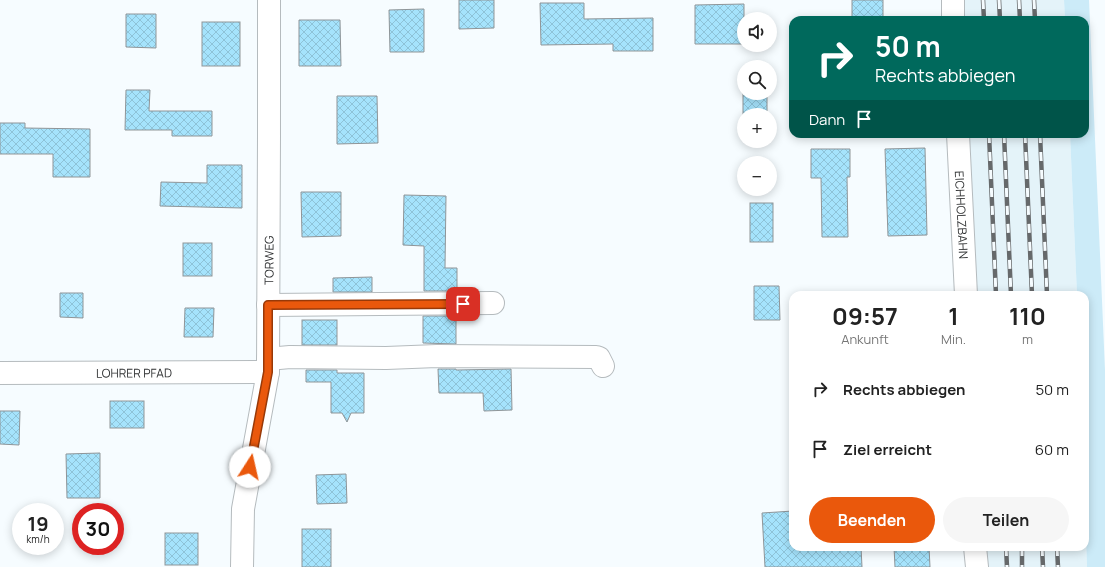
<!DOCTYPE html>
<html lang="de">
<head>
<meta charset="utf-8">
<style>
  :root { --surface:#fff; --page:#f6f6f6; --text:#222; --muted:#767676; --accent:#ea580c }
  body { margin:0; font-family:Manrope,sans-serif; background:var(--page); color:var(--text); height:100vh; display:flex; flex-direction:column; font-size:15px; white-space:nowrap }
  * { box-sizing:border-box; margin:0 }
  p { font-size:13px; color:var(--muted) }
  .icon { flex:none; width:22px; height:22px; fill:none; stroke:currentColor; stroke-width:2; stroke-linecap:round; stroke-linejoin:round }
  .map { position:relative; flex:1; overflow:hidden }
  .drawer { position:absolute; left:789px; top:291px; width:300px; height:260px; display:flex; flex-direction:column; background:var(--surface); border-radius:12px; box-shadow:0 2px 10px #0003 }
  .drawer>* { flex:none }
  .guide { position:absolute; left:789px; top:16px; width:300px; height:122px; border-radius:12px; box-shadow:0 2px 10px #0003; background:#00695c; color:#fff; overflow:hidden }
  .buttons { position:absolute; left:737px; top:12px; display:grid; gap:8px }
  .buttons a { display:grid; place-items:center; width:40px; height:40px; border-radius:50%; background:var(--surface); box-shadow:0 2px 10px #0003; font-size:20px }
  .speed { position:absolute; left:12px; top:503px; display:flex; gap:8px; font-size:20px; font-weight:700; text-align:center }
  .speed>* { display:grid; place-content:center; width:52px; height:52px; border-radius:50%; background:var(--surface); box-shadow:0 2px 10px #0003; line-height:1 }
  .speed small { font-size:10px; font-weight:400 }
  .speed .limit { border:6px solid #d22; background:#fff; color:#111 }
  .pin { position:absolute; display:grid; place-items:center; width:34px; height:34px; color:#fff; margin:-17px; border-radius:8px; box-shadow:0 2px 6px #0006 }
  .me { position:absolute; width:44px; margin:-22px; rotate:10deg; stroke-linejoin:round; filter:drop-shadow(0 0 3px #0008) }
  .turn { display:flex; align-items:center; gap:14px; height:84px; padding:0 20px; font-size:18px }
  .turn .icon { width:52px; height:52px; stroke-width:2.5 }
  .turn b { display:block; font-size:28px; line-height:34px }
  .then { display:flex; align-items:center; height:38px; padding:0 20px; background:#0003; gap:8px; font-size:15px }
  .eta { display:flex; justify-content:space-evenly; align-items:center; height:68px; text-align:center }
  .eta b { font-size:24px; font-weight:700; line-height:28px }
  .cta { display:flex; gap:8px; margin-top:auto; padding:8px 20px }
  .cta a { flex:1; height:46px; border-radius:24px; background:var(--accent); color:#fff; font-size:16px; font-weight:700; line-height:46px; text-align:center }
  .cta a+a { background:var(--page); color:var(--text) }
  ul { padding:0; list-style:none }
  li { display:flex; align-items:center; gap:12px; height:60px; padding:0 20px }
  li div { flex:1 }
  li b { display:block; font-size:15px }
  li em { font-style:normal }
  .map>svg:first-child { display:block }
  .built { fill:#e4f3f9 }
  .green { fill:#ccebf8 }
  .building { fill:url(#building-cross-hatch); stroke:#8f9598 }
  .lines { fill:none; stroke-linecap:round; stroke-linejoin:round }
  .minor-casing { stroke:#b5bbbe; stroke-width:24 }
  .minor { stroke:#fff; stroke-width:22 }
  .rail-casing { stroke:#66696b; stroke-width:4.5 }
  .rail { stroke:#f6fcff; stroke-width:3; stroke-dasharray:9; stroke-linecap:butt }
  .route-casing { stroke:#983908; stroke-width:10 }
  .route { stroke:#ea580c; stroke-width:7 }
  .labels { text-anchor:middle; dominant-baseline:central; stroke-width:3.5; stroke-linejoin:round; paint-order:stroke }
  .street-label { font-size:12px; fill:#2f3132; stroke:#f6fcff }
</style>
</head>
<body>
<div class="map">
<svg width="1105" height="567" viewBox="0 0 1105 567">
  <defs>
    <pattern id="building-cross-hatch" width="8" height="8" patternUnits="userSpaceOnUse"><rect width="8" height="8" fill="#a5e3fc"/><path d="M0 0l8 8M0 8l8-8" fill="none" stroke="#8ec3d8"/></pattern>
  </defs>
  <rect width="100%" height="100%" fill="#f6fcff"/>
  <g class="built">
    <path d="M960 0H1064L1065 20H961Z"/>
    <path d="M966 134H1070L1077 295H973Z"/>
    <path d="M1085 512 1087 567H985L984 547H1085Z"/>
  </g>
  <path class="green" d="M1064 0H1089L1105 370V567H1087L1085 512V295H1077L1070 134H1085V20H1065Z"/>
  <g class="building">
    <path d="M459 0H494V28L459 29Z"/>
    <rect x="852" y="0" width="31" height="20"/>
    <path d="M540 3H584V19L653 18V51H613V44L541 45Z"/>
    <path d="M744 4V44H695V5Z"/>
    <path d="M424 9V52H390L389 10Z"/>
    <path d="M126 14H156V48L126 47Z"/>
    <path d="M299 20H340L341 66H299Z"/>
    <rect x="202" y="22" width="38" height="44"/>
    <path d="M126 90H150L149 111H212V136H172V130H125Z"/>
    <rect x="743" y="93" width="24" height="22"/>
    <path d="M337 96H377L378 143 337 144Z"/>
    <path d="M0 123H25V128L90 129V177H53V154H0Z"/>
    <path d="M925 148 927 235 888 236 885 149Z"/>
    <path d="M811 149H850V177H847L848 237H822L821 178H811Z"/>
    <path d="M207 165H242V208L160 206 161 182 207 183Z"/>
    <path d="M301 192H341V236L302 237Z"/>
    <path d="M404 195 446 196 445 268H457V291H424V246L403 245Z"/>
    <rect x="750" y="203" width="23" height="39"/>
    <rect x="183" y="243" width="29" height="33"/>
    <path d="M372 277V292H333V278Z"/>
    <path d="M754 286H779L780 320H754Z"/>
    <path d="M60 293H83V318L60 317Z"/>
    <path d="M185 308H214L213 337H184Z"/>
    <path d="M423 316H456V344L423 343Z"/>
    <rect x="302" y="320" width="35" height="25"/>
    <path d="M438 369H456V370L511 369 512 410 484 411 483 393H439Z"/>
    <path d="M306 370H337V373H364V413H351L347 422 342 413H331V382H306Z"/>
    <rect x="110" y="401" width="34" height="27"/>
    <path d="M0 411H20L19 445 0 444Z"/>
    <path d="M100 453V498H67L66 454Z"/>
    <path d="M346 474 347 503 317 504 316 475Z"/>
    <path d="M793 511V547H861L862 567H765L762 513Z"/>
    <rect x="302" y="529" width="29" height="38"/>
    <rect x="165" y="533" width="33" height="32"/>
    <path d="M894 547H929L930 567H895Z"/>
  </g>
  <g class="lines">
    <g class="minor-casing">
      <g id="minor">
        <path d="M953 0V20"/>
        <path id="s1" d="M958 134 966 295"/>
        <path d="M268 305 493 303"/>
        <path d="M268 359 290 357 386 358 437 356 596 357 599 358 603 366"/>
        <path id="s2" d="M0 373 268 372"/>
        <path d="M975 547 977 567"/>
        <path id="s3" d="M242 567 243 509 268 372 269 135V0"/>
      </g>
    </g>
    <use href="#minor" class="minor"/>
    <g class="rail-casing">
      <g id="rail">
        <path d="M983 0 984 20"/>
        <path d="M999 0 1000 20"/>
        <path d="M1019 0 1020 20"/>
        <path d="M1034 0 1035 20"/>
        <path d="M989 134 996 295"/>
        <path d="M1004 134 1011 295"/>
        <path d="M1025 134 1032 295"/>
        <path d="M1040 134 1047 295"/>
        <path d="M1006 547 1007 567"/>
        <path d="M1022 547V567"/>
        <path d="M1042 547 1043 567"/>
        <path d="M1057 547 1058 567"/>
      </g>
    </g>
    <use href="#rail" class="rail"/>
  </g>
  <g class="lines">
    <g class="route-casing">
      <path id="route" d="M250 467 268 372V305L463 304"/>
    </g>
    <use href="#route" class="route"/>
  </g>
  <g class="labels">
    <g class="street-label">
      <text stroke="none"><textPath href="#s1" startOffset="81">EICHHOLZBAHN</textPath></text>
      <text stroke="none"><textPath href="#s3" startOffset="309">TORWEG</textPath></text>
      <text stroke="none"><textPath href="#s2" startOffset="134">LOHRER PFAD</textPath></text>
    </g>
  </g>
</svg>
<div class="buttons">
<a><svg class="icon" aria-label="sound" viewBox="0 0 24 24"><path d="M4 9h4l5-4v14l-5-4H4zM17 9q2 3 0 6"/></svg></a>
<a><svg class="icon" aria-label="search" viewBox="0 0 24 24"><circle cx="10" cy="10" r="6"/><path d="M15 15l6 6"/></svg></a>
<a>+</a>
<a>−</a>
</div>
<div class="speed"><div>19<small>km/h</small></div><div class="limit">30</div></div>
<div class="pin" style="left:463px;top:304px;background:#d93025"><svg class="icon" aria-label="arrive" viewBox="0 0 24 24"><path d="M6 21V4h12l-3 4 3 4H6"/></svg></div>
<svg class="me" style="left:250px;top:467px" viewBox="-20 -20 40 40"><circle r="19" fill="#fff"/><path d="M0-13L10 11 0 6-10 11z" fill="#ea580c"/></svg>
<div class="guide">
<div class="turn"><svg class="icon" aria-label="right" viewBox="0 0 24 24"><path d="M7 20v-9h11M14 6l5 5-5 5"/></svg><div><b>50 m</b>Rechts abbiegen</div></div>
<div class="then">Dann<svg class="icon" aria-label="arrive" viewBox="0 0 24 24"><path d="M6 21V4h12l-3 4 3 4H6"/></svg></div>
</div>
<section class="drawer">
<div class="eta">
<div><b>09:57</b><p>Ankunft</p></div>
<div><b>1</b><p>Min.</p></div>
<div><b>110</b><p>m</p></div>
</div>
<ul>
<li><svg class="icon" aria-label="right" viewBox="0 0 24 24"><path d="M7 20v-9h11M14 6l5 5-5 5"/></svg><div><b>Rechts abbiegen</b></div><em>50 m</em></li>
<li><svg class="icon" aria-label="arrive" viewBox="0 0 24 24"><path d="M6 21V4h12l-3 4 3 4H6"/></svg><div><b>Ziel erreicht</b></div><em>60 m</em></li>
</ul>
<div class="cta"><a>Beenden</a><a>Teilen</a></div>
</section>
</div>
</body>
</html>
